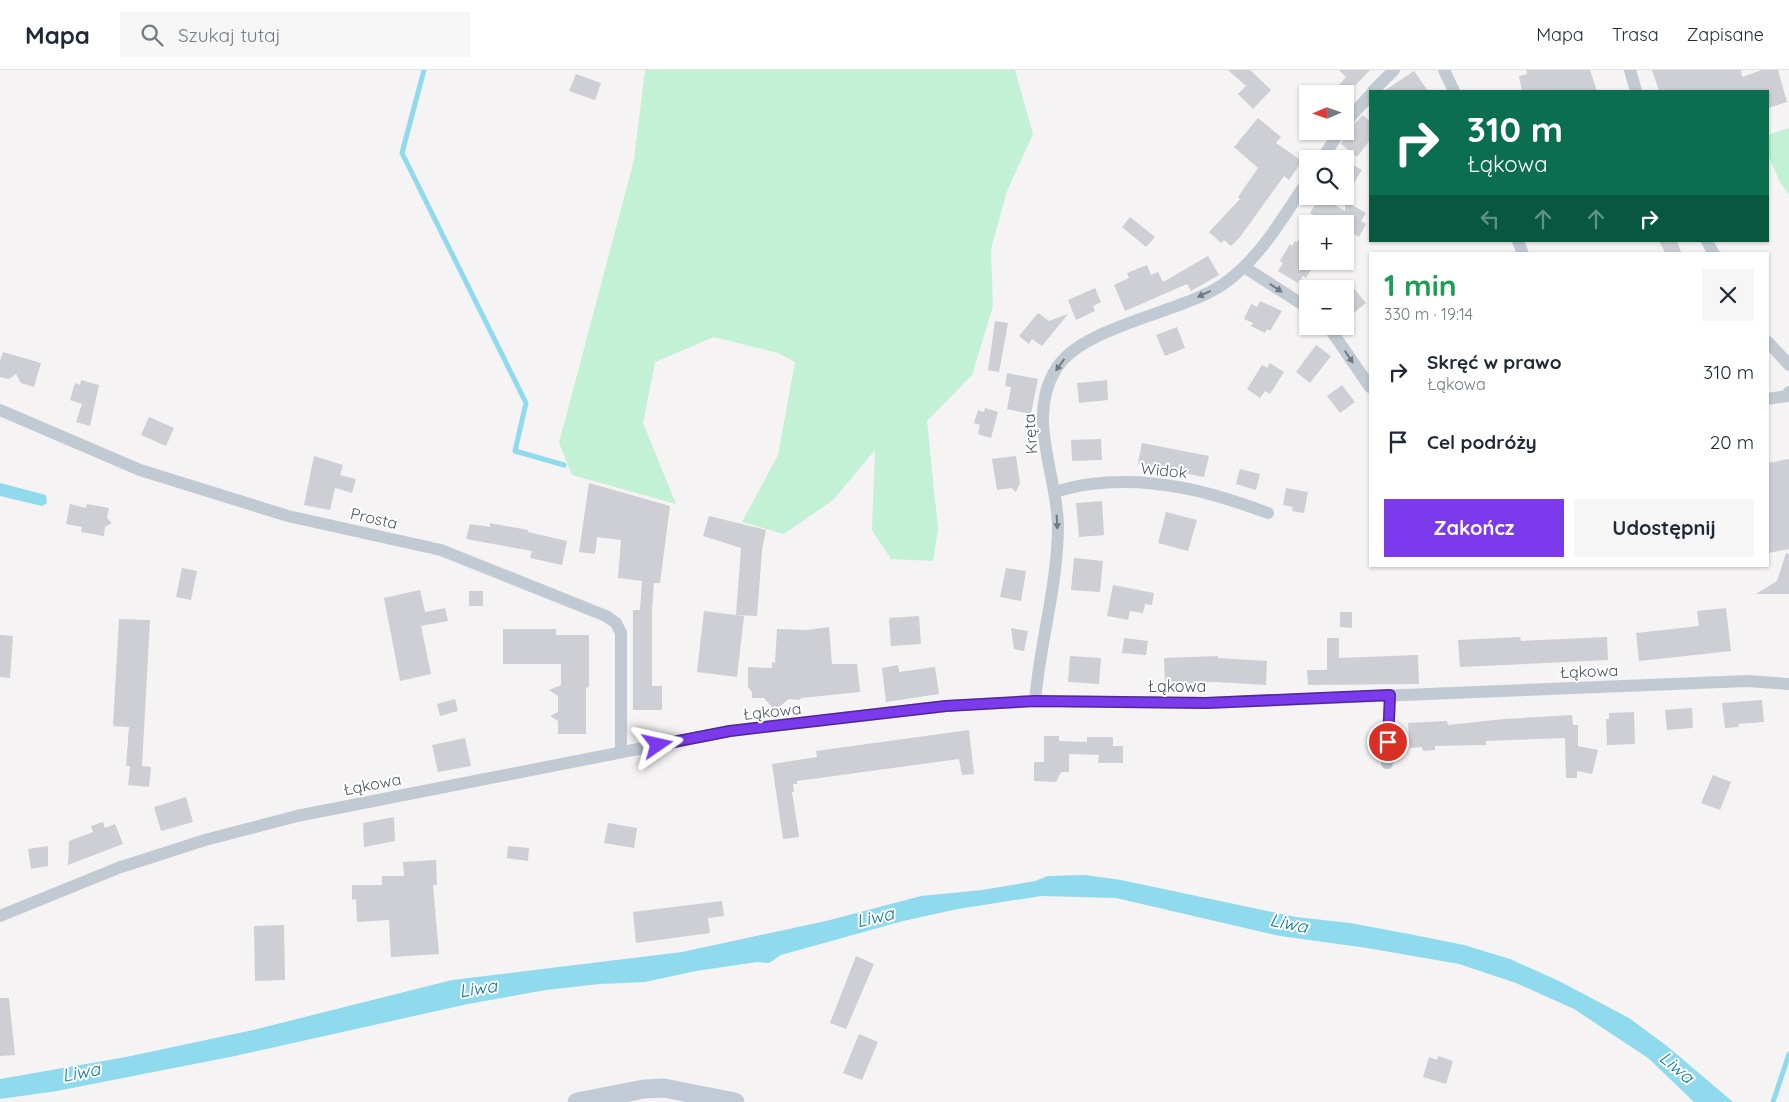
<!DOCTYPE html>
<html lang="pl">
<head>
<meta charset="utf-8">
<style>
  :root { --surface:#fff; --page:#f6f6f7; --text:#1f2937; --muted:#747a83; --line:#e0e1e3; --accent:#7c3aed }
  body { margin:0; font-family:Quicksand,sans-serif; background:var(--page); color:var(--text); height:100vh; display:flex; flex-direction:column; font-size:19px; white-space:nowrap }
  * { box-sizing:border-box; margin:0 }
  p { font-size:16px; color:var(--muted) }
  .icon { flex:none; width:28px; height:28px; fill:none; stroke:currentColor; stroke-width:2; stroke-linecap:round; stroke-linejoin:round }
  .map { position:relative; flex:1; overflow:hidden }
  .details { position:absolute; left:1369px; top:182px; width:400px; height:315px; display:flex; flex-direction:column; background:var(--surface); border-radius:0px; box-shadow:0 1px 4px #0004 }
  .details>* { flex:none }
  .top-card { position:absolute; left:1369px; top:20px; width:400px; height:152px; border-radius:0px; box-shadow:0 1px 4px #0004; background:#0b6e4f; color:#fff; overflow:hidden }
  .needle { width:32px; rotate:268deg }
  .fabs { position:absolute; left:1299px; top:15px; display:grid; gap:10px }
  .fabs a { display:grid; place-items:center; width:55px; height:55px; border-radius:0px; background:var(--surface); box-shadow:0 1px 4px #0004; font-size:25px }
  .pin { position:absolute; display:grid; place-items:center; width:42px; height:42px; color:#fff; margin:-21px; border:2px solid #fff; border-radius:50%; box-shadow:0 1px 5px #0007 }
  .me { position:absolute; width:55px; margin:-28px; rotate:79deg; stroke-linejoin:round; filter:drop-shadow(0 0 4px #0008) }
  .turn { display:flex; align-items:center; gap:18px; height:105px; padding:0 15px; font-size:22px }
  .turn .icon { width:65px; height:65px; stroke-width:2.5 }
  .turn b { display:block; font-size:35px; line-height:42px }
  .lanes { display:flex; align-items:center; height:48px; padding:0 15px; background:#0003; justify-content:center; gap:25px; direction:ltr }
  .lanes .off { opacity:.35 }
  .round { display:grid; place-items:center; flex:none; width:52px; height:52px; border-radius:0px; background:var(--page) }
  .summary { display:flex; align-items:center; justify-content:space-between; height:85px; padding:0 15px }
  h1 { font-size:30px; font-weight:700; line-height:38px; color:#1e9e55 }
  .button { display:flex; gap:10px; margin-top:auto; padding:10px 15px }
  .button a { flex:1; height:58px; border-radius:0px; background:var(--accent); color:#fff; font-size:20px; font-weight:700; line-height:58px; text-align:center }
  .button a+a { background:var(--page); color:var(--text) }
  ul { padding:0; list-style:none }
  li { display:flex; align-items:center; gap:15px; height:70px; padding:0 15px }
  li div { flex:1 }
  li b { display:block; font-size:19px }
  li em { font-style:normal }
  header { display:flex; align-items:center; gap:30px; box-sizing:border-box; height:70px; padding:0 25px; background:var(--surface); border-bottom:1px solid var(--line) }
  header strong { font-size:24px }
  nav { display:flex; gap:28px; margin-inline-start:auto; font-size:18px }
  .search { width:350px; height:45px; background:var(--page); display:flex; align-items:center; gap:12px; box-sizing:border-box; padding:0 18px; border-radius:0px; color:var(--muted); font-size:19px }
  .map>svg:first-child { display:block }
  .green { fill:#c3f1d5 }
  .water { fill:#90daee }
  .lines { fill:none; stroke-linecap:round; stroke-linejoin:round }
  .stream { stroke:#90daee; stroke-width:5 }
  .building { fill:#cdcfd5 }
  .street { stroke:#c1cad2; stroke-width:12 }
  .secondary { stroke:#c1cbd6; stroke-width:19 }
  .oneway { fill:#6e7983 }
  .route-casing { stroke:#51269a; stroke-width:12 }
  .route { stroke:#7c3aed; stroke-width:9 }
  .labels { text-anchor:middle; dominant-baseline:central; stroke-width:4; stroke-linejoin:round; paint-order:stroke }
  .street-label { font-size:16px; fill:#4a5661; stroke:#fff }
  .water-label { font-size:18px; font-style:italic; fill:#0c7c9b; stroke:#fff }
</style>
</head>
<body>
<header>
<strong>Mapa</strong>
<div class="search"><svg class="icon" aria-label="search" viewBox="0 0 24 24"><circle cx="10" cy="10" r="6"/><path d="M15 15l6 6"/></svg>Szukaj tutaj</div>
<nav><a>Mapa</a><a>Trasa</a><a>Zapisane</a></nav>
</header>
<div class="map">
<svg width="1789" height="1032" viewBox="0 0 1789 1032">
  <rect width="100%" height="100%" fill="#f5f3f3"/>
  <g class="green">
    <path d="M645 0H1015L1033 64 1007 121 991 179 993 236 972 305 927 351 938 459 933 491 891 489 872 460 875 380 833 430 784 464 742 452 778 385 795 292 778 283 714 267 655 292 643 353 676 434 572 405 559 373 634 90Z"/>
    <path d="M1789 58V125L1780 112 1768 85V65Z"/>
  </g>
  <g class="water">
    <path d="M0 413 46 425 47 433 42 436 0 426Z"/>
    <path d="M1085 805 1121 810 1296 847 1350 853 1409 864 1464 875 1510 889 1559 911 1629 948 1667 976 1733 1032H1694L1648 988 1574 939 1516 913 1459 894 1367 878 1280 866 1116 828 1041 826 958 839 903 851 781 885 769 893 757 892 696 901 645 912 600 914 546 920 468 934 235 986 57 1021 0 1029V1009L126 987 253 960 452 910 682 882 826 851 921 826 982 820 1035 811 1048 806Z"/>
  </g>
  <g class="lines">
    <g class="stream">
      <path d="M424 0 402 83 526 333 515 381 564 395"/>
      <path d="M1773 1032 1789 984"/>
    </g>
  </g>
  <g class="building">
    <path d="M1228 0H1250L1271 20 1253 39 1238 24 1246 16Z"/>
    <path d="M1339 0H1370L1347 24H1331L1346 7Z"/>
    <path d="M1526 0H1590L1597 21H1522L1519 6 1527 4Z"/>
    <path d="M1652 0H1741L1742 7 1762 0H1778L1787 32 1768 38V21H1659Z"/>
    <path d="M1414 1 1428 21H1384Z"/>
    <path d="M576 4 601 13 595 30 569 21Z"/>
    <path d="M1363 45 1370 52V70L1357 87 1341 74 1348 60Z"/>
    <path d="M1258 48 1281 67 1276 73 1302 91 1289 110 1284 106 1240 167 1231 176 1224 170 1221 173 1209 162 1240 129 1238 127 1258 98 1234 77Z"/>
    <path d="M1345 90 1362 100 1345 127Z"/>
    <path d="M1320 126 1345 141V131L1366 143 1361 151 1366 154 1359 167 1345 159V154H1327L1310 143Z"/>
    <path d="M1130 147 1155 167 1146 177 1122 157Z"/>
    <path d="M1308 156V191L1315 193 1306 208 1303 206 1298 213 1278 201 1283 193 1280 191 1290 174 1292 176 1295 171 1297 172Z"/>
    <path d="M1659 171H1677L1682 184H1666Z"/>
    <path d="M1208 186 1219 205 1191 221 1187 214 1125 241 1114 215 1129 208 1127 203 1147 195 1151 205 1158 202 1163 212Z"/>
    <path d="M1352 216 1366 233 1345 250V223Z"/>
    <path d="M1095 218 1101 232 1093 236 1095 241 1076 250 1068 230Z"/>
    <path d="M1260 231 1282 241 1270 261 1267 259 1265 263 1251 256 1253 253 1244 249 1251 234 1257 237Z"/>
    <path d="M1038 243 1049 251 1068 244 1042 276 1032 269 1029 274 1019 266Z"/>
    <path d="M995 251 1008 253 999 302 988 300Z"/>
    <path d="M1177 257 1185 278 1165 286 1156 265Z"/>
    <path d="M1316 275 1331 286 1310 313 1296 302Z"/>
    <path d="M3 282 41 293 34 317 21 313 16 304 9 309 0 307V291Z"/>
    <path d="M1270 293 1284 302 1270 324 1265 321 1260 328 1247 319 1262 295 1267 298Z"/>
    <path d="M1007 303 1038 309 1031 344 1007 339 1011 317 1005 316Z"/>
    <path d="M81 310 99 315 90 356 76 352 82 334 89 336 70 330 75 313 80 315Z"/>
    <path d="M1107 310 1108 330 1079 333 1077 313Z"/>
    <path d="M1342 315 1355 332 1340 343 1327 326Z"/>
    <path d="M985 338 998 342 991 368 978 364 980 355 974 353 978 340 984 342Z"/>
    <path d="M149 347 174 358 166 376 141 365Z"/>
    <path d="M1101 369 1102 390 1072 391 1071 370Z"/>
    <path d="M1142 373 1209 386 1204 407 1138 394Z"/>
    <path d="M314 386 343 395 340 405 356 409 352 423 335 418 330 440 304 435Z"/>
    <path d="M1016 386 1020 413 1016 422 1011 418 997 420 992 389Z"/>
    <path d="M1789 389V479L1768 483V393Z"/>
    <path d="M1240 399 1260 404 1256 420 1236 414Z"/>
    <path d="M589 413 670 436 660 513H654L652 540V616H662V640H633V540H640L642 511 618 508 621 470 597 467 595 484 579 482Z"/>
    <path d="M1286 418 1308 422 1304 443 1292 441 1293 437 1283 435Z"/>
    <path d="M1102 431 1104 465 1079 467 1076 433Z"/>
    <path d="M70 434 86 438 87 434 109 438 107 448 112 453 105 457 104 466 81 462 82 457 66 454Z"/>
    <path d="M1166 442 1197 450 1188 481 1158 473Z"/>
    <path d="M709 446 766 460 762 480 757 546 736 545 741 478 703 466Z"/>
    <path d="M490 453 528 460V462L567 471 562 495 530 488 532 481 466 469 470 454 490 457Z"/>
    <path d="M1786 483 1789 484V524H1756L1777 511Z"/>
    <path d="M1074 488 1103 491 1100 522 1071 520Z"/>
    <path d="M182 498 197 501 191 530 176 527Z"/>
    <path d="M1006 498 1026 501 1021 531 1000 527Z"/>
    <path d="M1113 515 1154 523 1152 535 1145 534 1143 543 1130 541 1128 550 1107 546Z"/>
    <path d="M420 520 425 542 445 538 448 551 421 556 431 604 400 611 384 528Z"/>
    <rect x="469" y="521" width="14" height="15"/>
    <path d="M1726 538 1731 581 1639 591 1636 563 1699 556 1697 541Z"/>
    <path d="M704 541 744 546 737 607 697 602Z"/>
    <path d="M1340 542H1352V558L1340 557Z"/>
    <path d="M919 546 921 574 891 576 889 548Z"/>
    <path d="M119 549 150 550 142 696 151 697 149 717 128 715 130 696H126L129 657 113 656Z"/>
    <path d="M829 557 832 594H857L860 622 801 628 800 630 789 629 779 637H772L764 628H752V622L748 617V597L772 598V592L775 593 777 559 807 560Z"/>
    <path d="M1011 558 1028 561 1024 581 1014 579Z"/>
    <path d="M503 559H556V565H589V617L586 618V664H558V651L550 646 558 642V626L549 620 561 615V594H503Z"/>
    <path d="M0 565 13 566 10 608 0 607Z"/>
    <path d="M1520 567 1521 571 1607 567 1608 590 1460 597 1458 570Z"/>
    <path d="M1124 568 1148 571 1146 585 1122 583Z"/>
    <path d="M1327 568H1339V588L1418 585 1419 614 1308 615 1307 600H1327Z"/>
    <path d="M1070 586 1101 588 1099 614 1068 612Z"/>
    <path d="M1218 586V588L1267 591 1266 615 1216 612 1165 614 1164 588Z"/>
    <path d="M898 595 899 602 935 597 939 624 886 632 882 598Z"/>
    <path d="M455 629 458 641 440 646 437 634Z"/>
    <path d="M1762 630 1764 652 1738 654 1739 657 1725 658 1722 633Z"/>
    <path d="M1692 638 1693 658 1667 660 1665 640Z"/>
    <path d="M1634 642 1635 674 1607 675 1606 649H1609V643Z"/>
    <path d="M1572 645 1573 655H1578V676L1598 680 1592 704 1577 701V708H1566L1565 668 1486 671V675L1435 676V680L1423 681 1422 677 1410 678 1408 653 1447 651 1448 655 1504 649Z"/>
    <path d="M969 660 974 704 962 705 959 689 797 711V714H793L794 722H792L799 767 783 769 772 694 817 687 816 681Z"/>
    <path d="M1044 666H1059V671L1087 672V667H1113V676H1123V693H1098L1099 685 1069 684V702H1061L1056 712 1034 711V692H1044Z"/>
    <path d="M465 668 471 696 438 702 432 675Z"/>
    <path d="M1713 705 1731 712 1720 740 1701 733Z"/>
    <path d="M186 727 193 752 161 761 154 737Z"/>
    <path d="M394 747 395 771 364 777 363 753Z"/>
    <path d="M103 752 105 758 115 754 123 774 68 795 69 771 93 762 91 756Z"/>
    <path d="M608 753 637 758 634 778 604 773Z"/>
    <path d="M48 776V796L31 799 28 779Z"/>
    <path d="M508 776 529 778 528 791 507 788Z"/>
    <path d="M436 790 437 815H433L439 884 391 887 389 850 357 852 356 829 352 830V815H382V806H404L403 792Z"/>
    <path d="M722 831 724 846 708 848 710 863 636 873 633 842Z"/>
    <path d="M284 855 285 910 255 911 254 856Z"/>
    <path d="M856 886 874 894 846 959 830 953Z"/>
    <path d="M0 928H9L15 985 0 986Z"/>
    <path d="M859 964 878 972 862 1010 843 1003Z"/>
    <path d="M1438 986 1453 991 1446 1014 1423 1007 1429 987 1437 990Z"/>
  </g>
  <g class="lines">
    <g class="street">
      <path d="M1444 0 1454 21"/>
      <path d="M1630 0 1636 21"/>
      <path d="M1373 21 1394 0"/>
      <path d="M1345 53 1370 25"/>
      <path d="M1322 89 1340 61"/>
      <path d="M1518 171 1523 184"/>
      <path d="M1707 171 1714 184"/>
      <path d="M1244 197 1308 238"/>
      <path d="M1328 256 1370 317"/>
      <path d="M1768 272 1789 295"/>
      <path d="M1768 329 1786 326 1789 322"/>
      <path d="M0 340 140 400 288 446 441 480 606 546 616 553 621 563V682"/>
      <path d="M1054 422C1066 419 1079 415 1091 414 1153 406 1212 422 1268 443"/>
      <path d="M1035 631C1040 572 1058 514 1058 455 1057 404 1026 347 1056 299 1082 256 1178 244 1222 215 1260 189 1283 147 1308 110"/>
      <path d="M1387 693 1390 625"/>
      <path d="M0 846 118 798 205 770 297 746 730 661 946 636 1035 631 1206 633 1747 611 1789 614"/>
    </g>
    <path class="secondary" d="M577 1032 644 1019 664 1018 735 1032"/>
  </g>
  <defs><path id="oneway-solid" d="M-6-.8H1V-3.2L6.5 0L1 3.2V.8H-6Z" transform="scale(1.25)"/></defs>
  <g class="oneway">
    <use href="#oneway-solid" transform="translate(1276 218) rotate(33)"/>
    <use href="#oneway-solid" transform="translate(1204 224) rotate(155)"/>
    <use href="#oneway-solid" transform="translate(1349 287) rotate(56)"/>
    <use href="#oneway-solid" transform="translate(1060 295) rotate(126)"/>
    <use href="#oneway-solid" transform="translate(1057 452) rotate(87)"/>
  </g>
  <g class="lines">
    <g class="route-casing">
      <path id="route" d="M658 675 730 661 946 636 1035 631 1206 633 1390 625 1388 672"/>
    </g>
    <use href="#route" class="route"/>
  </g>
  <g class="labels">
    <g class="street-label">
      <text transform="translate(1030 364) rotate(-94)">Kręta</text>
      <text transform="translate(1164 400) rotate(6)">Widok</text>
      <text transform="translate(374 448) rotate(13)">Prosta</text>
      <text transform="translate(1589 601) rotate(-2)">Łąkowa</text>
      <text x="1177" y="616">Łąkowa</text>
      <text transform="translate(772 641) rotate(-6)">Łąkowa</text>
      <text transform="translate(372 714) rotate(-11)">Łąkowa</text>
    </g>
    <g class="water-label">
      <text transform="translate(875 847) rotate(-13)">Liwa</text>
      <text transform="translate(1289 853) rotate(12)">Liwa</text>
      <text transform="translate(478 918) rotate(-9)">Liwa</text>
      <text transform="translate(1677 997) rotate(40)">Liwa</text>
      <text transform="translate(81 1002) rotate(-11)">Liwa</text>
    </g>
  </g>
</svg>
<div class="fabs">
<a><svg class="needle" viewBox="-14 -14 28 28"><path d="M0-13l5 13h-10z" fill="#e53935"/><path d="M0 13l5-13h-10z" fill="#747a83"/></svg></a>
<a><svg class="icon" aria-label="search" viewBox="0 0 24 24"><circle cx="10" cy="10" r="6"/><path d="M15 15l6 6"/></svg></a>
<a>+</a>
<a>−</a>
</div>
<div class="pin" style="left:1388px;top:672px;background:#d93025"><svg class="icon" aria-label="arrive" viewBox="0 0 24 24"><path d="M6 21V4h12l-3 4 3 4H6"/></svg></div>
<svg class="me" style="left:658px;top:675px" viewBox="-20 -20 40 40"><path d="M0-17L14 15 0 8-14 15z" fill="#7c3aed" stroke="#fff" stroke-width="4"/></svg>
<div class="top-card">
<div class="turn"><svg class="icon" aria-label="right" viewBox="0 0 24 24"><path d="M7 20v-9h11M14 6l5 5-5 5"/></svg><div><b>310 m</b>Łąkowa</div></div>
<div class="lanes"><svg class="icon off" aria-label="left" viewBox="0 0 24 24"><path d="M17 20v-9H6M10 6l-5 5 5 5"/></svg><svg class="icon off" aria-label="ahead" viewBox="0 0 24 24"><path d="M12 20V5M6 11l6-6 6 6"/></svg><svg class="icon off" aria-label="ahead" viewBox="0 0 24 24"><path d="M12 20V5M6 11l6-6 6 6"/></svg><svg class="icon" aria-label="right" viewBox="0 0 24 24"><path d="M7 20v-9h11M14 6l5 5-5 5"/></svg></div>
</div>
<section class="details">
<div class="summary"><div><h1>1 min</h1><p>330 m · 19:14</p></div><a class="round"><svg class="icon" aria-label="close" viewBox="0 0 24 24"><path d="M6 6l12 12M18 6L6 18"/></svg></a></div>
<ul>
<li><svg class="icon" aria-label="right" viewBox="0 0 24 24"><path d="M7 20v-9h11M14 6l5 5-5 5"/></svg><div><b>Skręć w prawo</b><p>Łąkowa</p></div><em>310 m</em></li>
<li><svg class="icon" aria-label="arrive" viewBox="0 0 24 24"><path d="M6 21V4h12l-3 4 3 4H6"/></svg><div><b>Cel podróży</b></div><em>20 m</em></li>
</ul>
<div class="button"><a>Zakończ</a><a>Udostępnij</a></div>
</section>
</div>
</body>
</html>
